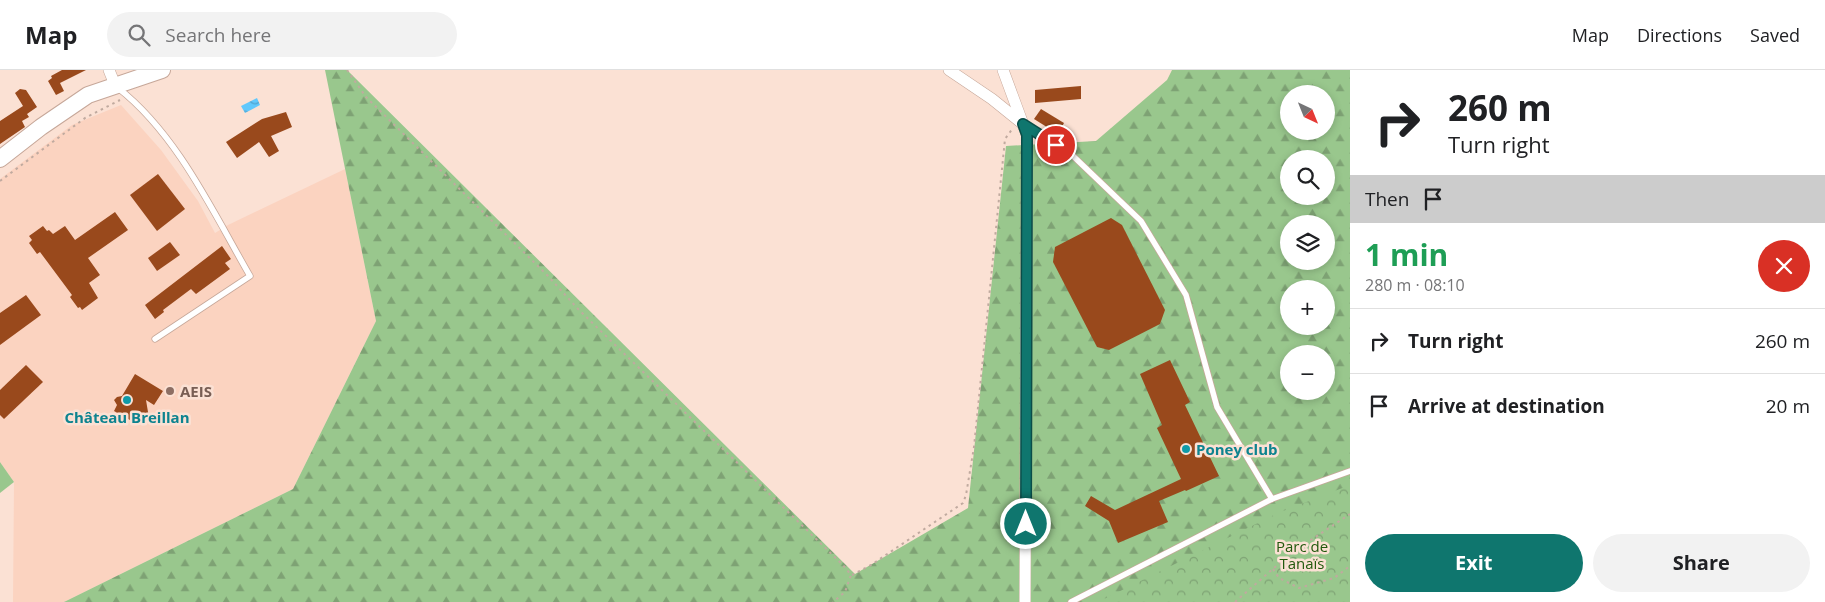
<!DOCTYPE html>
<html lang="en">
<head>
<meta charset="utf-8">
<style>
  :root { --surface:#fff; --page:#f2f2f2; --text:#202124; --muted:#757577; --line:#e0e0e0; --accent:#0f766e }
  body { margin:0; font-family:"Open Sans",sans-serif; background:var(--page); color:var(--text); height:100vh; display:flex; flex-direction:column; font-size:19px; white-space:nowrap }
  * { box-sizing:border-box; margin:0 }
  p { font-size:16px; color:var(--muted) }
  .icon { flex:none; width:28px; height:28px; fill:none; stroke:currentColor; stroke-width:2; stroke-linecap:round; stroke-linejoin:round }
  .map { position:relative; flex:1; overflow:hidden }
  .drawer { display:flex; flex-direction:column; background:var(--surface); width:475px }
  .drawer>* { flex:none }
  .top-card { background:#fff; color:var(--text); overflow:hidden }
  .needle { width:32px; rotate:137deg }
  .tools { position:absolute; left:1280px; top:15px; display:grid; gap:10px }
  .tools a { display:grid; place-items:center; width:55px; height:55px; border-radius:50%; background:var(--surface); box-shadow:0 2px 8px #0003; font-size:25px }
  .pin { position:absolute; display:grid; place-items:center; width:42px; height:42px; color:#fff; margin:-21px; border:2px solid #fff; border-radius:50%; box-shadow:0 1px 5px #0007 }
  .me { position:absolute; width:55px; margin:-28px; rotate:0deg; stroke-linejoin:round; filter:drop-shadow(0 0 4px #0008) }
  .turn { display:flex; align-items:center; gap:18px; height:105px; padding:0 15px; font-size:22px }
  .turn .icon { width:65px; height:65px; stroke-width:2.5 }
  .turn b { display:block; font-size:35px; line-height:42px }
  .then { display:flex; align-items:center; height:48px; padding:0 15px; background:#0003; gap:10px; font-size:19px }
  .round { display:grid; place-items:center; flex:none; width:52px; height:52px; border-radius:26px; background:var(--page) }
  .headline { display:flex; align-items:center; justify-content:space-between; height:85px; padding:0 15px }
  h1 { font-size:30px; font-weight:700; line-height:38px; color:#1e9e55 }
  .button { display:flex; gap:10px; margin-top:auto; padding:10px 15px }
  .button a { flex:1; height:58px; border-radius:30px; background:var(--accent); color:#fff; font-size:20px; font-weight:700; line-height:58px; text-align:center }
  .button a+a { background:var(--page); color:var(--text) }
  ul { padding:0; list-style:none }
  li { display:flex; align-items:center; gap:15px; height:65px; padding:0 15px; border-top:1px solid var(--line) }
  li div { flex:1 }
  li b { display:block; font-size:19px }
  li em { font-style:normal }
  header { display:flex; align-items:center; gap:30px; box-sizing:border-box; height:70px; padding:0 25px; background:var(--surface); border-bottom:1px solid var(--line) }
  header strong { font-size:24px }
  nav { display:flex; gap:28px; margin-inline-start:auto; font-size:18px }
  .search { width:350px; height:45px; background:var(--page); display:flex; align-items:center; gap:12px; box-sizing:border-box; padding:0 18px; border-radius:28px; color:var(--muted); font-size:19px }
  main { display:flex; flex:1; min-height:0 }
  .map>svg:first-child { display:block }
  .built { fill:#fbd3c0 }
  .forest { fill:url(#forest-firs); fill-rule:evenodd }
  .park { fill:url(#park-crowns) }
  .pitch { fill:#99c78d }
  .water { fill:url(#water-waves) }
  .building { fill:#99491c }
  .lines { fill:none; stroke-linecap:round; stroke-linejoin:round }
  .lane-casing { stroke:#c6a799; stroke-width:7 }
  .street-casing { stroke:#c6a799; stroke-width:12 }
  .secondary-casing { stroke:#c6a799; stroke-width:18 }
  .path { stroke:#c0aa9f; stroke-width:2; stroke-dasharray:2.5 4; stroke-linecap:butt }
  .lane { stroke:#fff; stroke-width:5.5 }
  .street { stroke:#fff; stroke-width:11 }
  .secondary { stroke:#fff; stroke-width:16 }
  .route-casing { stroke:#0a4d48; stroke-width:12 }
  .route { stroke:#0f766e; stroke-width:9 }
  .education-dot { fill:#8d6e63; stroke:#fbe1d4; stroke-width:2 }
  .culture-dot { fill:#0f9aa8; stroke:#fbe1d4; stroke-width:2 }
  .labels { text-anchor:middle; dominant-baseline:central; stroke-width:5; stroke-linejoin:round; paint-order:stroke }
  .education-label { font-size:15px; font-weight:bold; fill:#785e54; stroke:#fbe1d4; text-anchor:start }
  .culture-label { font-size:15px; font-weight:bold; fill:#0d838f; stroke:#fbe1d4 }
  .park-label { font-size:15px; fill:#22590d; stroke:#fbe1d4 }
</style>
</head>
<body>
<header>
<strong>Map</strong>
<div class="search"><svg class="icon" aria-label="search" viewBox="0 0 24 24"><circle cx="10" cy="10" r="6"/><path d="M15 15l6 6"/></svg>Search here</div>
<nav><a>Map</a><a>Directions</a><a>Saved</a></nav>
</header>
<main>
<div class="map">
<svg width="1350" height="532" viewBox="0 0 1350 532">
  <defs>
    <pattern id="forest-firs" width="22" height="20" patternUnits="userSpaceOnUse" patternTransform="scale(1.25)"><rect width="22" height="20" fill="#99c78d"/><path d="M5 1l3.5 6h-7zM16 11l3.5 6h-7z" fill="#7ea274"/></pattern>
    <pattern id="park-crowns" width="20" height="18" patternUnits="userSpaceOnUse" patternTransform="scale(1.25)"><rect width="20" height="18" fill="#99c78d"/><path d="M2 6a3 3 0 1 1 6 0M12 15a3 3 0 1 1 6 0" fill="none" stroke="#7ea274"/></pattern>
    <pattern id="water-waves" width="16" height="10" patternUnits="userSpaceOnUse" patternTransform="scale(1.25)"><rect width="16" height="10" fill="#61c8fc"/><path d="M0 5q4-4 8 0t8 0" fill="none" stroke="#52a3cd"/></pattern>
  </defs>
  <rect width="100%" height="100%" fill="#fbe1d4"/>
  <path class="built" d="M121 35 161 80 198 131 215 163 228 155 345 99 376 251 293 419 64 532H13L14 412 0 392V109L72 55Z"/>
  <path class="forest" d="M325 0H347L855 504 968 438 1006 76 1096 71 1167 10 1172 0H1350V532H64L293 419 376 251ZM1289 24H1326V61H1289ZM1289 89H1326V126H1289ZM1289 154H1326V191H1289ZM1289 219H1326V256H1289ZM1289 284H1326V321H1289Z"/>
  <path class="park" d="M1350 415V532H1098L1278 443Z"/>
  <path class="pitch" d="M0 392 14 412 0 423Z"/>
  <path class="water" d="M257 28 260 35 245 43 241 36Z"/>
  <g class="building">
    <path d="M62 0H86L60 13 64 21 56 25 48 11 52 8 51 6Z"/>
    <path d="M1081 16V29L1035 33V20Z"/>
    <path d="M20 19 26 20 37 37 27 44 29 47 22 51 25 57 0 74V51L23 36 15 23Z"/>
    <path d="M1041 39 1064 53 1058 64 1034 49Z"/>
    <path d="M286 42 292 57 271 66 279 81 269 87 259 72 237 88 226 72 262 49Z"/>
    <path d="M158 104 185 139 157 161 130 125Z"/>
    <path d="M115 142 128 160 88 188 100 205 89 213 98 228 82 240 80 237 78 238 70 227 72 225 40 182 37 184 29 173 32 170 29 166 43 156 47 161 49 160 53 164 65 156 75 170Z"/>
    <path d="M1111 148 1122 155 1165 240 1160 254 1109 280 1097 277 1053 192 1055 177Z"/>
    <path d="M170 172 180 185 157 201 148 188Z"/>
    <path d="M222 176 231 189 225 193 230 199 196 224 191 219 163 240 164 242 155 249 145 235Z"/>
    <path d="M26 225 41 245 0 275V243Z"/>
    <path d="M1170 290 1190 332 1185 335 1219 406 1186 421 1185 420 1159 431 1168 452 1118 473 1109 451 1085 436 1091 426 1115 440 1181 409 1157 358 1162 355 1140 304Z"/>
    <path d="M26 295 43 312 4 349 0 345V320Z"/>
    <path d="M135 304 163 321 154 335 146 330 149 348 145 354 138 353 137 354 114 341 117 335 114 330 117 327 122 326Z"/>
  </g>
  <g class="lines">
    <g class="lane-casing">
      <g id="lane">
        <path d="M118 18C177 64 213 142 250 206L155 269"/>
        <path d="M1025 55 1072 85 1141 151 1186 225 1217 337 1272 429"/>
        <path d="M1071 532 1272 429 1350 401"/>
      </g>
    </g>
    <g class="street-casing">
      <g id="street">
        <path d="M109 0 115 15"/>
        <path d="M949 0 992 29 1023 54"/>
        <path d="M1003 0 1027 65 1025 532"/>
      </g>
    </g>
    <g class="secondary-casing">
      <path id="secondary" d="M0 89 41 57 88 25 162 0"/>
    </g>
    <g class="path">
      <path d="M347 0 366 27 548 206 579 240 843 495 851 505 845 522 833 532"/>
      <path d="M0 111 85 48 120 30"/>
      <path d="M1273 499 1279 508 1299 518 1334 508 1350 496"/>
      <path d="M852 505 871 495 963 433 966 425 974 377 1005 69 1013 58"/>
      <path d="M1235 532 1290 484 1350 444"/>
    </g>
    <use href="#lane" class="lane"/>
    <use href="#street" class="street"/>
    <use href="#secondary" class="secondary"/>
  </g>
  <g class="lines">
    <g class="route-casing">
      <path id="route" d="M1026 454 1027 65 1023 54 1056 75"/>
    </g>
    <use href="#route" class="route"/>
  </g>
  <circle class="education-dot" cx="170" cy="321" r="5"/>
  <g class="culture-dot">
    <circle cx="127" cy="330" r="5"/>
    <circle cx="1186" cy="379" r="5"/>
  </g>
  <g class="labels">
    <g class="education-label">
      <text x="180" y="321">AEIS</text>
    </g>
    <g class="culture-label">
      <text x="127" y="347">Château Breillan</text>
      <text x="1196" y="379" text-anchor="start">Poney club</text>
    </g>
    <g class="park-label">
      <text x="1302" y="476">Parc de<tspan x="1302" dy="17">Tanaïs</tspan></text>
    </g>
  </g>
</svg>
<div class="tools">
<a><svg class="needle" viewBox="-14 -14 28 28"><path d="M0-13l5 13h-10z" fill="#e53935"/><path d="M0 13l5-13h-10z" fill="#757577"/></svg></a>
<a><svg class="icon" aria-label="search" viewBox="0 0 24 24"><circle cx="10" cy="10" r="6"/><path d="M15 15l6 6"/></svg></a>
<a><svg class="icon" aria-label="layers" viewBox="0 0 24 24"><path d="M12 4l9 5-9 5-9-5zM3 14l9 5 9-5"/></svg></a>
<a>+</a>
<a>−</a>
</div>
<div class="pin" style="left:1056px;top:75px;background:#d93025"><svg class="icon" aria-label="arrive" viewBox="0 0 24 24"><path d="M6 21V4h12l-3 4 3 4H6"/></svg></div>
<svg class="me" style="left:1026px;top:454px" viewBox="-20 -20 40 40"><circle r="17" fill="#0f766e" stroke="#fff" stroke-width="3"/><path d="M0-11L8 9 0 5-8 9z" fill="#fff"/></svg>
</div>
<section class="drawer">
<div class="top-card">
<div class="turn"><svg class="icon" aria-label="right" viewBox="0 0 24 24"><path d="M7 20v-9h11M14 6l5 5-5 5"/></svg><div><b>260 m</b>Turn right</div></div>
<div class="then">Then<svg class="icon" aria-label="arrive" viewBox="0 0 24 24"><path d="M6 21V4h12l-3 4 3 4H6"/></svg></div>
</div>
<div class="headline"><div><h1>1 min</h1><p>280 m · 08:10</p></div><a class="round" style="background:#d93025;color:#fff"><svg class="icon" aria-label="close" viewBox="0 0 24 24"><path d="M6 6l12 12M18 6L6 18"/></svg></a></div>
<ul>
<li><svg class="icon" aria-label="right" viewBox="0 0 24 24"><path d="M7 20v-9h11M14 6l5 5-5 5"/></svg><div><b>Turn right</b></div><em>260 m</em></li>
<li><svg class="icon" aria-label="arrive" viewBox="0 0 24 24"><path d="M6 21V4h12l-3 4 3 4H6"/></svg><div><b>Arrive at destination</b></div><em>20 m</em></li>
</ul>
<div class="button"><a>Exit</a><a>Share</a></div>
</section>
</main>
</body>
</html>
